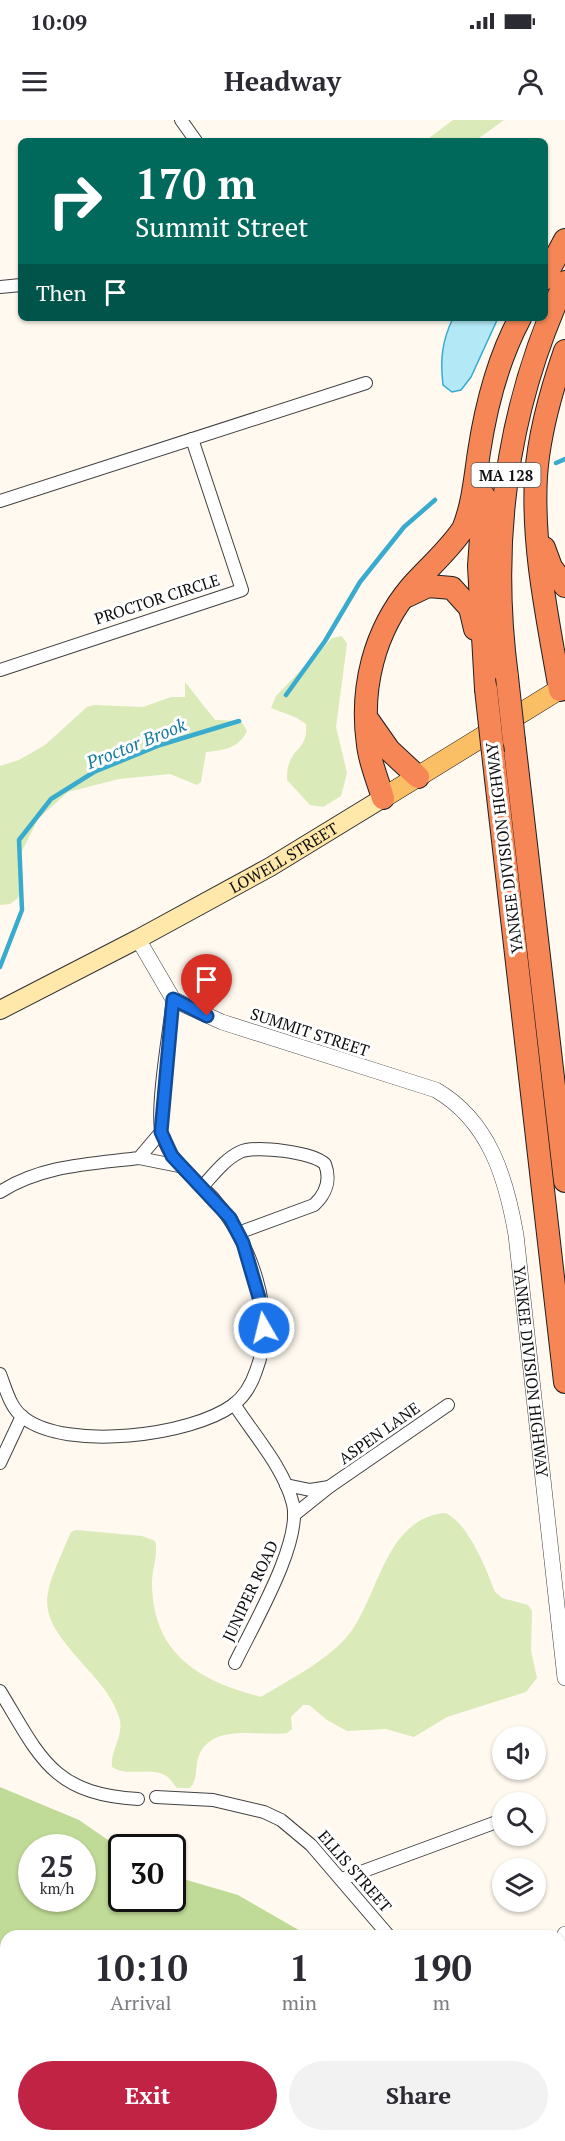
<!DOCTYPE html>
<html lang="en">
<head>
<meta charset="utf-8">
<style>
  :root { --surface:#fff; --page:#f2f2f3; --text:#2b2b33; --muted:#7c7c81; --accent:#c12344 }
  body { margin:0; font-family:"PT Serif",serif; background:var(--page); color:var(--text); height:100vh; display:flex; flex-direction:column; font-size:22px; white-space:nowrap }
  * { box-sizing:border-box; margin:0 }
  p { font-size:20px; color:var(--muted) }
  .icon { flex:none; width:33px; height:33px; fill:none; stroke:currentColor; stroke-width:2; stroke-linecap:round; stroke-linejoin:round }
  .map { position:relative; flex:1; overflow:hidden }
  .side { position:absolute; left:0px; top:1810px; width:566px; height:212px; display:flex; flex-direction:column; background:var(--surface); border-radius:18px 18px 0 0; box-shadow:0 2px 4px #0004 }
  .side>* { flex:none }
  .guide { position:absolute; left:18px; top:18px; width:530px; height:183px; border-radius:9px; box-shadow:0 2px 4px #0004; background:#00695c; color:#fff; overflow:hidden }
  .tools { position:absolute; left:492px; top:1606px; display:grid; gap:12px }
  .tools a { display:grid; place-items:center; width:54px; height:54px; border-radius:50%; background:var(--surface); box-shadow:0 2px 4px #0004; font-size:30px }
  .speed { position:absolute; left:18px; top:1714px; display:flex; gap:12px; font-size:30px; font-weight:700; text-align:center }
  .speed>* { display:grid; place-content:center; width:78px; height:78px; border-radius:50%; background:var(--surface); box-shadow:0 2px 4px #0004; line-height:1 }
  .speed small { font-size:15px; font-weight:400 }
  .speed .limit { border:3px solid #111; border-radius:9px; background:#fff; color:#111 }
  .pin { position:absolute; display:grid; place-items:center; width:51px; height:51px; color:#fff; margin:-62px -26px; border-radius:50% 50% 50% 0; rotate:-45deg; box-shadow:0 0 6px #0007 }
  .pin .icon { rotate:45deg }
  .me { position:absolute; width:66px; margin:-33px; rotate:352deg; stroke-linejoin:round; filter:drop-shadow(0 0 4px #0008) }
  .turn { display:flex; align-items:center; gap:21px; height:126px; padding:0 18px; font-size:27px }
  .turn .icon { width:78px; height:78px; stroke-width:2.5 }
  .turn b { display:block; font-size:42px; line-height:51px }
  .then { display:flex; align-items:center; height:57px; padding:0 18px; background:#0003; gap:12px; font-size:22px }
  .eta { display:flex; justify-content:space-evenly; align-items:center; height:102px; text-align:center }
  .eta b { font-size:36px; font-weight:700; line-height:42px }
  .action { display:flex; gap:12px; margin-top:auto; padding:12px 18px }
  .action a { flex:1; height:69px; border-radius:36px; background:var(--accent); color:#fff; font-size:24px; font-weight:700; line-height:69px; text-align:center }
  .action a+a { background:var(--page); color:var(--text) }
  .status { display:flex; justify-content:space-between; align-items:center; height:42px; padding:0 30px; background:var(--surface); direction:ltr }
  .status svg { height:16px; fill:currentColor }
  header { display:flex; justify-content:space-between; align-items:center; height:78px; padding:0 18px; background:var(--surface); font-size:27px; font-weight:700 }
  .map>svg:first-child { display:block }
  .green { fill:#daeab8 }
  .forest { fill:#c0db97; fill-rule:evenodd }
  .water { fill:#b3e8f7; stroke:#39abcf; stroke-width:1.5 }
  .lines { fill:none; stroke-linecap:round; stroke-linejoin:round }
  .stream { stroke:#39abcf; stroke-width:4.5 }
  .minor-casing { stroke:#414141; stroke-width:14 }
  .tertiary-casing { stroke:#414141; stroke-width:16 }
  .secondary-casing { stroke:#303030; stroke-width:20 }
  .primary-casing { stroke:#1f1f1f; stroke-width:21 }
  .motorway-casing { stroke:#1f1f1f; stroke-width:24 }
  .minor { stroke:#fff; stroke-width:12 }
  .tertiary { stroke:#fff; stroke-width:15 }
  .secondary { stroke:#ffe8aa; stroke-width:18 }
  .primary { stroke:#fabe64; stroke-width:20 }
  .motorway { stroke:#f68656; stroke-width:22 }
  .motorway-bridge-casing { stroke:#1f1f1f; stroke-width:24; stroke-linecap:butt }
  .motorway-bridge { stroke:#f68656; stroke-width:22 }
  .route-casing { stroke:#114b97; stroke-width:15 }
  .route { stroke:#1a73e8; stroke-width:10 }
  .labels { text-anchor:middle; dominant-baseline:central; stroke-width:6; stroke-linejoin:round; paint-order:stroke }
  .shield { fill:#fff; stroke:#565656; stroke-width:1.5 }
  .shield-label { font-size:15px; font-weight:bold; fill:#0e0e0e }
  .street-label { font-size:16px; fill:#0e0e0e; stroke:#fff }
  .water-label { font-size:18px; font-style:italic; fill:#157ba3; stroke:#fff }
</style>
</head>
<body>
<div class="status"><b>10:09</b><svg viewBox="0 0 49 12"><path d="M0 12V9h3v3zM5 12V6h3v6zM10 12V3h3v9zM15 12V0h3v12zM26 1h20v11H26zM47 4h2v5h-2z"/></svg></div>
<header><svg class="icon" aria-label="menu" viewBox="0 0 24 24"><path d="M4 6h16M4 12h16M4 18h16"/></svg>Headway<svg class="icon" aria-label="person" viewBox="0 0 24 24"><circle cx="12" cy="8" r="4"/><path d="M4 21q1-7 8-7t8 7"/></svg></header>
<div class="map">
<svg width="565" height="2021" viewBox="0 0 565 2021">
  <rect width="100%" height="100%" fill="#fff9ef"/>
  <g class="green">
    <path d="M453 0H504L475 21H425Z"/>
    <path d="M342 516 347 524 336 607 347 653 341 676 323 687 310 685 287 660C287 655 287 649 289 644 294 627 308 629 306 604L295 597 271 588 276 576 332 518Z"/>
    <path d="M185 562 215 600 241 601 247 611C238 629 224 630 206 632L201 662 197 665 170 654 119 659 68 672 38 699 21 733V771L18 778 10 784 0 785V646L19 640 45 625 87 587 94 585 143 587 171 577H185Z"/>
    <path d="M445 1393C467 1401 487 1450 495 1472L502 1478 528 1485 532 1491 531 1531 537 1558 526 1572 447 1597 414 1617 386 1609 347 1611 327 1600 309 1585H303L291 1597 292 1609 287 1613C260 1617 216 1603 200 1633 194 1645 199 1658 190 1668H177C174 1665 171 1660 168 1657 151 1645 128 1658 112 1647 110 1630 125 1615 119 1597 114 1580 101 1564 89 1551 34 1489 39 1486 71 1412L76 1410 142 1416 155 1421C159 1434 151 1452 152 1466 154 1535 200 1561 261 1577 290 1559 329 1540 350 1513 379 1474 386 1398 445 1393Z"/>
    <path d="M0 1796 6 1816V2016H139L0 2021Z"/>
  </g>
  <g class="forest">
    <path d="M0 1667 79 1700 121 1729 122 1779H172L173 1756 238 1775 309 1816H6V1842L0 1835ZM32 1728H82V1779H32Z"/>
    <path d="M6 1999V2016H258L249 2021H0V2003Z"/>
  </g>
  <path class="water" d="M453 198H498L471 257 461 270 452 272 443 265C440 239 442 221 453 198Z"/>
  <g class="lines">
    <g class="stream">
      <path d="M556 343 565 339"/>
      <path d="M286 575 325 521 360 462 404 407 435 380"/>
      <path d="M0 847 22 790 19 720 51 679 94 652 160 625 239 601"/>
    </g>
    <g class="minor-casing">
      <g id="minor">
        <path d="M181 0 196 21"/>
        <path d="M0 167 21 165"/>
        <path d="M0 381 366 263"/>
        <path d="M0 550 242 470 192 319"/>
        <path d="M139 1038 179 1046"/>
        <path d="M202 1067C213 1055 225 1039 240 1032 255 1025 313 1032 325 1044 331 1060 326 1074 314 1085L238 1113"/>
        <path d="M0 1072C42 1045 91 1044 139 1038L161 1012"/>
        <path d="M0 1254C6 1269 10 1288 24 1298 67 1331 191 1316 233 1285 244 1277 252 1263 256 1251 278 1195 250 1120 213 1078 194 1057 171 1043 162 1015 155 991 170 908 173 879"/>
        <path d="M234 1284C254 1315 284 1348 293 1384 302 1423 253 1505 235 1543"/>
        <path d="M0 1343 22 1296"/>
        <path d="M286 1365 310 1370 329 1367"/>
        <path d="M294 1395 329 1367 448 1285"/>
        <path d="M0 1571C40 1637 52 1674 138 1679"/>
        <path d="M156 1677 213 1680 264 1692 281 1700 311 1725 389 1816"/>
        <path d="M342 1759 502 1700"/>
      </g>
    </g>
    <g class="tertiary-casing">
      <g id="tertiary">
        <path id="s1" d="M138 819 173 879 189 887 222 902 436 970C489 1001 506 1057 516 1115L565 1558"/>
        <path d="M560 1845 565 1814"/>
        <path d="M309 2021 318 2016"/>
      </g>
    </g>
    <g class="secondary-casing">
      <g id="secondary">
        <path id="s2" d="M0 890 138 819 270 747 383 678"/>
      </g>
    </g>
    <g class="primary-casing">
      <path id="primary" d="M383 678 565 566"/>
    </g>
    <g class="motorway-casing">
      <g id="motorway">
        <path d="M544 159 565 120"/>
        <path d="M484 376 479 446 486 569"/>
        <path d="M544 428 551 447 565 466"/>
        <path d="M407 476 428 466 452 468 470 488 475 509"/>
        <path d="M507 557C489 421 507 287 565 162"/>
        <path d="M560 570C548 500 532 428 536 356 539 314 551 271 565 231"/>
        <path d="M368 600 389 630 418 657"/>
        <path d="M514 621 565 1061"/>
        <path d="M493 633 565 1262"/>
        <path d="M383 678C378 661 370 643 368 625 360 568 374 511 411 467 429 447 448 431 463 409 473 385 475 358 479 332 486 286 498 239 520 198"/>
      </g>
    </g>
    <use href="#minor" class="minor"/>
    <use href="#tertiary" class="tertiary"/>
    <use href="#secondary" class="secondary"/>
    <use href="#primary" class="primary"/>
    <use href="#motorway" class="motorway"/>
    <g class="motorway-bridge-casing">
      <g id="motorway-bridge">
        <path d="M507 557 514 621"/>
        <path d="M486 569 493 633"/>
      </g>
    </g>
    <use href="#motorway-bridge" class="motorway-bridge"/>
  </g>
  <g class="lines">
    <g class="route-casing">
      <path id="route" d="M207 896 173 879 161 1012 172 1036 230 1098 243 1123 260 1181 264 1208"/>
    </g>
    <use href="#route" class="route"/>
  </g>
  <g class="labels">
    <rect class="shield" x="471.5" y="343" width="69" height="24" rx="4.5"/>
    <g class="shield-label">
      <text x="506" y="355">MA 128</text>
    </g>
    <g class="street-label">
      <text transform="translate(157 479) rotate(-18)">PROCTOR CIRCLE</text>
      <text transform="translate(504 728) rotate(-97)">YANKEE DIVISION HIGHWAY</text>
      <text stroke="none"><textPath href="#s2" startOffset="322">LOWELL STREET</textPath></text>
      <text transform="translate(310 912) rotate(18)">SUMMIT STREET</text>
      <text stroke="none"><textPath href="#s1" startOffset="657">YANKEE DIVISION HIGHWAY</textPath></text>
      <text transform="translate(379 1313) rotate(-35)">ASPEN LANE</text>
      <text transform="translate(250 1471) rotate(-65)">JUNIPER ROAD</text>
      <text transform="translate(355 1751) rotate(49)">ELLIS STREET</text>
    </g>
    <g class="water-label">
      <text transform="translate(136 623) rotate(-22)">Proctor Brook</text>
    </g>
  </g>
</svg>
<div class="tools">
<a><svg class="icon" aria-label="sound" viewBox="0 0 24 24"><path d="M4 9h4l5-4v14l-5-4H4zM17 9q2 3 0 6"/></svg></a>
<a><svg class="icon" aria-label="search" viewBox="0 0 24 24"><circle cx="10" cy="10" r="6"/><path d="M15 15l6 6"/></svg></a>
<a><svg class="icon" aria-label="layers" viewBox="0 0 24 24"><path d="M12 4l9 5-9 5-9-5zM3 14l9 5 9-5"/></svg></a>
</div>
<div class="speed"><div>25<small>km/h</small></div><div class="limit">30</div></div>
<div class="pin" style="left:207px;top:896px;background:#d93025"><svg class="icon" aria-label="arrive" viewBox="0 0 24 24"><path d="M6 21V4h12l-3 4 3 4H6"/></svg></div>
<svg class="me" style="left:264px;top:1208px" viewBox="-20 -20 40 40"><circle r="17" fill="#1a73e8" stroke="#fff" stroke-width="3"/><path d="M0-11L8 9 0 5-8 9z" fill="#fff"/></svg>
<div class="guide">
<div class="turn"><svg class="icon" aria-label="right" viewBox="0 0 24 24"><path d="M7 20v-9h11M14 6l5 5-5 5"/></svg><div><b>170 m</b>Summit Street</div></div>
<div class="then">Then<svg class="icon" aria-label="arrive" viewBox="0 0 24 24"><path d="M6 21V4h12l-3 4 3 4H6"/></svg></div>
</div>
<section class="side">
<div class="eta">
<div><b>10:10</b><p>Arrival</p></div>
<div><b>1</b><p>min</p></div>
<div><b>190</b><p>m</p></div>
</div>
<div class="action"><a>Exit</a><a>Share</a></div>
</section>
</div>
</body>
</html>
